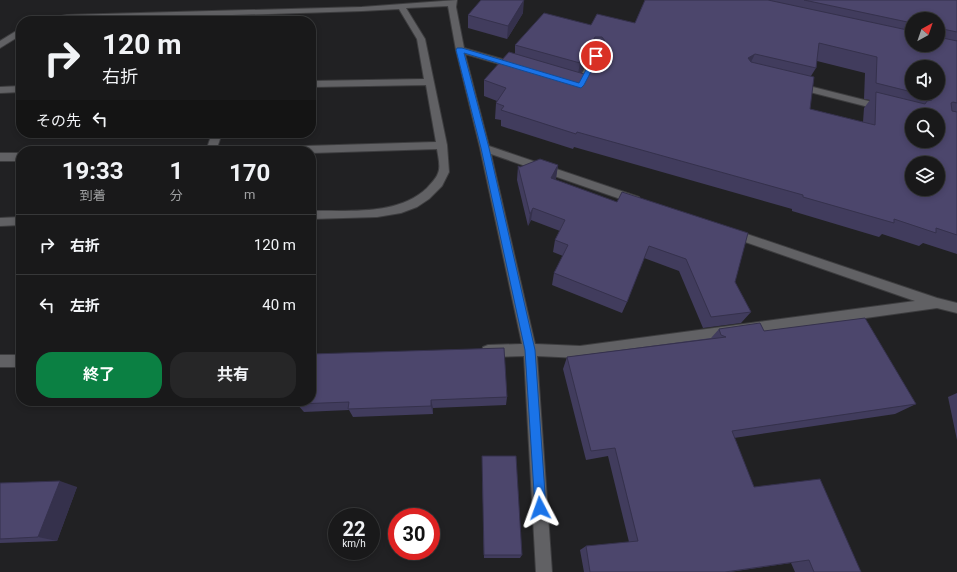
<!DOCTYPE html>
<html lang="ja">
<head>
<meta charset="utf-8">
<style>
  :root { --surface:#19191a; --page:#262627; --text:#f1f3f6; --muted:#9fa0a2; --line:#373839; --accent:#0b8043 }
  body { margin:0; font-family:Roboto,"Noto Sans JP",sans-serif; background:var(--page); color:var(--text); height:100vh; display:flex; flex-direction:column; font-size:15px; white-space:nowrap }
  * { box-sizing:border-box; margin:0 }
  p { font-size:13px; color:var(--muted) }
  .icon { flex:none; width:22px; height:22px; fill:none; stroke:currentColor; stroke-width:2; stroke-linecap:round; stroke-linejoin:round }
  .map { position:relative; flex:1; overflow:hidden }
  .sheet { position:absolute; left:16px; top:146px; width:300px; height:260px; display:flex; flex-direction:column; background:var(--surface); border-radius:16px; box-shadow:0 2px 6px #0003,0 0 0 1px var(--line) }
  .sheet>* { flex:none }
  .guide { position:absolute; left:16px; top:16px; width:300px; height:122px; border-radius:16px; box-shadow:0 2px 6px #0003,0 0 0 1px var(--line); background:#19191a; color:var(--text); overflow:hidden }
  .needle { width:26px; rotate:40deg }
  .fabs { position:absolute; left:905px; top:12px; display:grid; gap:8px }
  .fabs a { display:grid; place-items:center; width:40px; height:40px; border-radius:50%; background:var(--surface); box-shadow:0 2px 6px #0003,0 0 0 1px var(--line); font-size:20px }
  .speed { position:absolute; left:328px; top:508px; display:flex; gap:8px; font-size:20px; font-weight:700; text-align:center }
  .speed>* { display:grid; place-content:center; width:52px; height:52px; border-radius:50%; background:var(--surface); box-shadow:0 2px 6px #0003,0 0 0 1px var(--line); line-height:1 }
  .speed small { font-size:10px; font-weight:400 }
  .speed .limit { border:6px solid #d22; background:#fff; color:#111 }
  .pin { position:absolute; display:grid; place-items:center; width:34px; height:34px; color:#fff; margin:-17px; border:2px solid #fff; border-radius:50%; box-shadow:0 1px 4px #0007 }
  .me { position:absolute; width:44px; margin:-22px; rotate:356deg; stroke-linejoin:round; filter:drop-shadow(0 0 3px #0008) }
  .turn { display:flex; align-items:center; gap:14px; height:84px; padding:0 20px; font-size:18px }
  .turn .icon { width:52px; height:52px; stroke-width:2.5 }
  .turn b { display:block; font-size:28px; line-height:34px }
  .then { display:flex; align-items:center; height:38px; padding:0 20px; background:#0003; gap:8px; font-size:15px }
  .eta { display:flex; justify-content:space-evenly; align-items:center; height:68px; text-align:center }
  .eta b { font-size:24px; font-weight:700; line-height:28px }
  .cta { display:flex; gap:8px; margin-top:auto; padding:8px 20px }
  .cta a { flex:1; height:46px; border-radius:16px; background:var(--accent); color:#fff; font-size:16px; font-weight:700; line-height:46px; text-align:center }
  .cta a+a { background:var(--page); color:var(--text) }
  ul { padding:0; list-style:none }
  li { display:flex; align-items:center; gap:12px; height:60px; padding:0 20px; border-top:1px solid var(--line) }
  li div { flex:1 }
  li b { display:block; font-size:15px }
  li em { font-style:normal }
  .map>svg:first-child { display:block }
  .lines { fill:none; stroke-linecap:round; stroke-linejoin:round }
  .minor-casing { stroke:#3d3d3f; stroke-width:2 }
  .minor { fill:#616164; fill-rule:evenodd }
  .wall { fill:#413c5d; fill-rule:evenodd }
  .shaded-wall { fill:#35314c }
  .building { fill:#4c466c; stroke:#35314c; fill-rule:evenodd }
  .route { fill:#1a73e8; stroke:#114b97 }
</style>
</head>
<body>
<div class="map">
<svg width="957" height="572" viewBox="0 0 957 572">
  <rect width="100%" height="100%" fill="#212123"/>
  <g class="lines">
    <g class="minor-casing">
      <g id="minor">
        <path d="M457 0 456 7 464 48 519 64 520 66 516 69 465 54 489 146 639 197 640 200 639 203 635 204 491 154 535 344 580 346 915 301 728 236 726 233 728 230 732 229 937 298 957 303V313L937 308 580 358 537 356 552 572H536L524 356 488 357 483 355 482 351 483 347 488 345 522 344 480 148 456 50 448 6 406 8 425 39 447 145 449 172 442 186 429 199 417 207 401 213 377 217 311 219V211C348 210 398 216 427 188 431 183 436 179 438 173 441 167 438 156 437 149L311 153V151H267L268 148 272 147 436 142 426 85 311 87V81L424 79 417 39 399 9 362 11 43 21 44 19 67 15 362 7Z"/>
        <path d="M21 28V35L0 48V41Z"/>
        <path d="M596 53 600 56 585 85 580 88 577 87 575 85 592 56Z"/>
        <path d="M797 83 912 112 917 115H912V118L794 88 792 86 794 84Z"/>
        <path d="M21 86V92L0 93V87Z"/>
        <path d="M212 133H222L216 151H206Z"/>
        <rect x="0" y="153" width="21" height="8"/>
        <path d="M21 217V225L0 226V218Z"/>
        <rect x="0" y="355" width="21" height="12"/>
      </g>
    </g>
    <use href="#minor" class="minor"/>
  </g>
  <g class="wall">
    <path d="M645 0H957V40L956 41H957V254L923 243 919 246 882 234 879 237 792 211V209L574 147 573 149 501 126V120L495 119 496 103 497 101 484 96V80L515 54V45L591 25 635 23ZM912 19H938V45H912ZM599 52 590 70 584 74 581 73 592 53ZM817 61 865 73 864 99 870 100 864 108 863 122 810 109 811 76 816 68ZM912 67 938 93H912Z"/>
    <path d="M523 13 507 39 468 28V15Z"/>
    <path d="M558 165 556 178 555 180 735 282 751 312 741 323 703 328 679 271 644 258 627 302 622 313 552 285 554 273 563 256 553 252 555 240 560 231 531 220 528 226 517 180 518 166 520 167Z"/>
    <path d="M719 329 764 331 916 404 895 414 734 438 754 487 861 572H795L791 563 730 572H584L580 550 586 546 629 542 608 456 586 460 563 369 567 357 711 338Z"/>
    <path d="M957 393V440L948 397Z"/>
    <path d="M507 397 506 405 433 408V414L353 417 349 410 304 412 297 404V401Z"/>
    <path d="M482 456 522 555 520 558H484Z"/>
    <path d="M0 483 77 487 57 541 0 543Z"/>
  </g>
  <g class="shaded-wall">
    <path d="M524 0 523 13 507 39 508 26Z"/>
    <path d="M595 37 592 53 577 79 580 63Z"/>
    <path d="M755 54 747 70 748 58Z"/>
    <path d="M558 165 556 178 548 191 551 178Z"/>
    <path d="M533 208 531 220 528 226 530 214Z"/>
    <path d="M431 400 433 408V414L431 406Z"/>
    <path d="M60 481 77 487 57 541 38 537Z"/>
  </g>
  <g class="building">
    <path d="M481 0H524L508 26 468 15Z"/>
    <path d="M645 0H768L912 31V45H938V37L957 41V103L953 102 951 103 952 111 957 112V235L936 228V233L894 219V223L803 197V195L577 132 576 134 501 110 504 106 496 103 506 88 484 80 509 52 584 74 590 70 605 41 602 37H595L580 63 515 45 544 13 591 25 597 14 635 23ZM819 43 877 57 876 83 912 92V67H938V93H918L926 95 931 98 932 100 927 101 925 104 876 92 875 125 810 109 814 77 751 62 748 58 755 54 816 68ZM912 115H938V141H912ZM912 163H938V189H912Z"/>
    <path d="M804 0H957V32L938 28V19H912V23Z"/>
    <path d="M540 159 558 165 551 178 617 202 622 192 748 233 735 282 751 312 711 317 686 259 649 246 627 302 554 273 568 245 555 240 565 220 533 208 530 214 518 166 520 167Z"/>
    <path d="M865 318 916 404 732 431 754 487 820 479 861 572H814L809 560 725 572H590L586 546 638 541 615 448 591 451 567 357 726 337 721 335 719 329 760 323 764 331Z"/>
    <path d="M504 348 507 397 431 400V406L348 409 349 402 297 404V401H311V354Z"/>
    <path d="M482 456H516L522 555H484Z"/>
    <path d="M60 481 38 537 0 539V483Z"/>
  </g>
  <path class="route" d="M457 48H462L579 83 594 55 599 56 584 85 581 88 464 53 489 148 535 350 546 508 544 513 540 514 536 513 535 508 525 350 481 148 456 50Z"/>
</svg>
<div class="fabs">
<a><svg class="needle" viewBox="-14 -14 28 28"><path d="M0-13l5 13h-10z" fill="#e53935"/><path d="M0 13l5-13h-10z" fill="#9fa0a2"/></svg></a>
<a><svg class="icon" aria-label="sound" viewBox="0 0 24 24"><path d="M4 9h4l5-4v14l-5-4H4zM17 9q2 3 0 6"/></svg></a>
<a><svg class="icon" aria-label="search" viewBox="0 0 24 24"><circle cx="10" cy="10" r="6"/><path d="M15 15l6 6"/></svg></a>
<a><svg class="icon" aria-label="layers" viewBox="0 0 24 24"><path d="M12 4l9 5-9 5-9-5zM3 14l9 5 9-5"/></svg></a>
</div>
<div class="speed"><div>22<small>km/h</small></div><div class="limit">30</div></div>
<div class="pin" style="left:596px;top:56px;background:#d93025"><svg class="icon" aria-label="arrive" viewBox="0 0 24 24"><path d="M6 21V4h12l-3 4 3 4H6"/></svg></div>
<svg class="me" style="left:540px;top:508px" viewBox="-20 -20 40 40"><path d="M0-17L14 15 0 8-14 15z" fill="#1a73e8" stroke="#fff" stroke-width="4"/></svg>
<div class="guide">
<div class="turn"><svg class="icon" aria-label="right" viewBox="0 0 24 24"><path d="M7 20v-9h11M14 6l5 5-5 5"/></svg><div><b>120 m</b>右折</div></div>
<div class="then">その先<svg class="icon" aria-label="left" viewBox="0 0 24 24"><path d="M17 20v-9H6M10 6l-5 5 5 5"/></svg></div>
</div>
<section class="sheet">
<div class="eta">
<div><b>19:33</b><p>到着</p></div>
<div><b>1</b><p>分</p></div>
<div><b>170</b><p>m</p></div>
</div>
<ul>
<li><svg class="icon" aria-label="right" viewBox="0 0 24 24"><path d="M7 20v-9h11M14 6l5 5-5 5"/></svg><div><b>右折</b></div><em>120 m</em></li>
<li><svg class="icon" aria-label="left" viewBox="0 0 24 24"><path d="M17 20v-9H6M10 6l-5 5 5 5"/></svg><div><b>左折</b></div><em>40 m</em></li>
</ul>
<div class="cta"><a>終了</a><a>共有</a></div>
</section>
</div>
</body>
</html>
